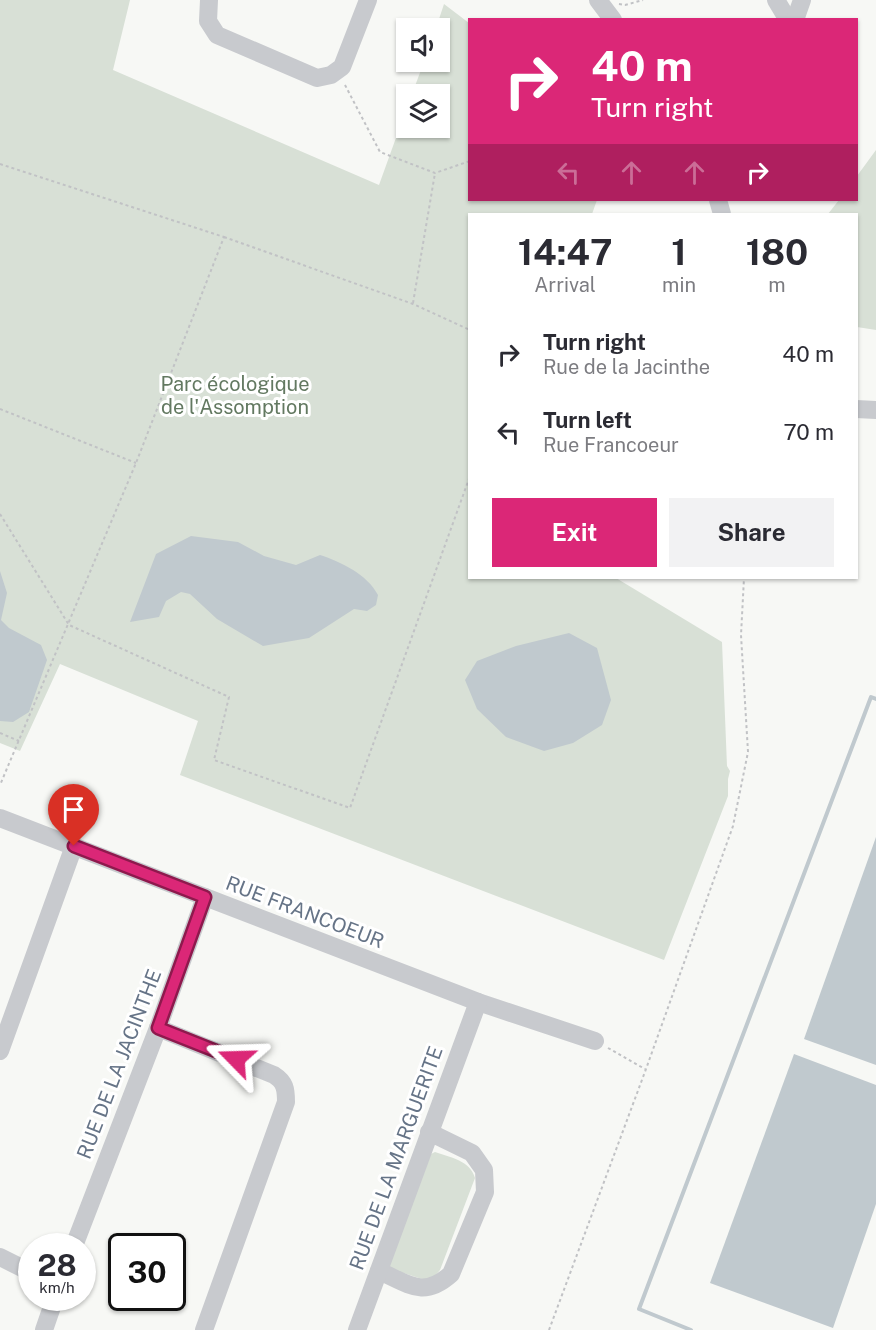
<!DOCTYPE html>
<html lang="en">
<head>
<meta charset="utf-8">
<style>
  :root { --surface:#fff; --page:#f2f2f3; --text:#2b2b33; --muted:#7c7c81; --accent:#db2777 }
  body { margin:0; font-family:"Public Sans",sans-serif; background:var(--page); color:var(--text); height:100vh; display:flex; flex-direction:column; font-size:22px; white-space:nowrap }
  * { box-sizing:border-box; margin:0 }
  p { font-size:20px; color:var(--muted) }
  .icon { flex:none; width:33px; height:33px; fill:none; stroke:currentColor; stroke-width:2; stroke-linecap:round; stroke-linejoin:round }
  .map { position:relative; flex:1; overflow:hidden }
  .sheet { position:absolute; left:468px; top:213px; width:390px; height:366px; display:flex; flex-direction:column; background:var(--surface); border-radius:0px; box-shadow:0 2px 4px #0004 }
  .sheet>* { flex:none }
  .guide { position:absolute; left:468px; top:18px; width:390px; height:183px; border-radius:0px; box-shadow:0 2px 4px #0004; background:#db2777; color:#fff; overflow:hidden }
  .tools { position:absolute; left:396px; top:18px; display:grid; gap:12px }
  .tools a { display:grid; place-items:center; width:54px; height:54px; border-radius:0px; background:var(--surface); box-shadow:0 2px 4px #0004; font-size:30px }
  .speed { position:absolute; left:18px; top:1233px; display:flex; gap:12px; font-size:30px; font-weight:700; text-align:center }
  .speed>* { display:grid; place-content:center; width:78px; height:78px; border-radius:50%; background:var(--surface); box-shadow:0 2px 4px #0004; line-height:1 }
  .speed small { font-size:15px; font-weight:400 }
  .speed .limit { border:3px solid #111; border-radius:9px; background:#fff; color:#111 }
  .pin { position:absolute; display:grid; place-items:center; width:51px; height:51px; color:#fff; margin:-62px -26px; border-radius:50% 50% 50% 0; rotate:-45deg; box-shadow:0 0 6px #0007 }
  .pin .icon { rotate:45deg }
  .me { position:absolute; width:66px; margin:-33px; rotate:292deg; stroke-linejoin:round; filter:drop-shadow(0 0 4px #0008) }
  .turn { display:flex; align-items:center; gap:21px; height:126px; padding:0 24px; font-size:27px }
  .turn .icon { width:78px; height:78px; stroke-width:2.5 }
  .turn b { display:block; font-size:42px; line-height:51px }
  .lanes { display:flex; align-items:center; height:57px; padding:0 24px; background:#0003; justify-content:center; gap:30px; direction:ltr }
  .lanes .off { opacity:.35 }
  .eta { display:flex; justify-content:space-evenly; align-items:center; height:102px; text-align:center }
  .eta b { font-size:36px; font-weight:700; line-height:42px }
  .action { display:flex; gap:12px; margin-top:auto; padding:12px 24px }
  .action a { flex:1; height:69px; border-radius:0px; background:var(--accent); color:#fff; font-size:24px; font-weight:700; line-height:69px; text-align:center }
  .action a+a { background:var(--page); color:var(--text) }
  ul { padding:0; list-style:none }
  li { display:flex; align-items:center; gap:18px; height:78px; padding:0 24px }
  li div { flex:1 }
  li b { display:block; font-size:22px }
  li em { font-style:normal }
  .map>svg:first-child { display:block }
  .green { fill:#d8e0d6 }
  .water { fill:#c0c9ce }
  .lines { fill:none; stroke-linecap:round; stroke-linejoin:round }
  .stream { stroke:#c0c9ce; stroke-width:4 }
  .path { stroke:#c1c2c5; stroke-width:2; stroke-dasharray:3 3; stroke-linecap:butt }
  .minor { stroke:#c8cace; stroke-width:18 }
  .route-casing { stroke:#8e194d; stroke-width:15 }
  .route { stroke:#db2777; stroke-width:10 }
  .labels { text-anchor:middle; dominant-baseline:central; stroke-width:6; stroke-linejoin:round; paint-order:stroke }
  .park-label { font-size:20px; fill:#637961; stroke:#fff }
  .street-label { font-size:20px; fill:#667487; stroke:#fff }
</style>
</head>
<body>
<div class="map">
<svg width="876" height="1330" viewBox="0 0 876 1330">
  <rect width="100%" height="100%" fill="#f7f8f5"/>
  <g class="green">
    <path d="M0 0H130L113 70 379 185 406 110V128H440V94H412L424 62H440V28H436L444 4 469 23 470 200H597L592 214H470V578H616L722 642 727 766 730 771 728 779V796L664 960 180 775 198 721 60 664 20 751 0 743Z"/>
    <path d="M876 150V330L857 327 856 214H828L839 200H856L857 176Z"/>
    <path d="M435 1152C451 1158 470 1160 475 1178L440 1270 434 1277 425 1280 388 1268 431 1154Z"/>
  </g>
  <g class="water">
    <path d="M191 536 238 542 264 556 296 565 320 555C341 562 367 574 378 595L376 605 367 611 354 609 309 638 263 646 217 619 190 594 181 592 166 601 159 617 130 622 156 554Z"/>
    <path d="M0 571 7 593 1 620 9 628 41 645 47 660 29 712 13 722 0 721Z"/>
    <path d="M569 633 597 648 611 700 602 725 573 743 544 751 506 737 477 709 465 680 477 661 516 646Z"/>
    <path d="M876 837V1065L804 1039Z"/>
    <path d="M794 1054 876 1085V1204L833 1328 710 1283Z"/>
  </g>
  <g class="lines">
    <path class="stream" d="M691 1330 639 1309 871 697 876 699"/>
    <g class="path">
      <path d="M619 4 625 5 643 0"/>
      <path d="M345 85 380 152 435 173 470 161"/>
      <path d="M0 164 224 237 136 463 0 785"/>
      <path d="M224 237 413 304 470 330"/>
      <path d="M413 303 435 173"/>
      <path d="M0 409 136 463"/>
      <path d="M0 514 69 625 229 697 214 760 350 808 470 476"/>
      <path d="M0 733 19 741"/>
      <path d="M608 1048 645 1069"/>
      <path d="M549 1330 646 1069 733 826 748 752 741 635 744 578"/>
    </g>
    <g class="minor">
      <path d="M209 0 208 21 217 35 317 78 331 75 342 67 368 0"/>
      <path d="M598 0 613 20"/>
      <path d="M776 0 788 20"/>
      <path d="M795 20 802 0"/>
      <path d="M718 200 722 214"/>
      <path d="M856 409 876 410"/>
      <path d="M0 818 478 1002 595 1041"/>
      <path d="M158 1028 274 1075C285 1082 286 1089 286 1102L204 1330"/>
      <path d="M0 1051 74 846"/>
      <path d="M74 1246 158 1028 205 897"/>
      <path d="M0 1257 32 1273"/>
      <path d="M379 1271C409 1284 423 1299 451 1274L485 1192 484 1170 472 1153 429 1132"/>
      <path d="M44 1330 55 1298"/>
      <path d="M357 1330 478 1002"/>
    </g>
  </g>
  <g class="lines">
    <g class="route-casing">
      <path id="route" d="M74 846 205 897 158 1028 236 1059"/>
    </g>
    <use href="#route" class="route"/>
  </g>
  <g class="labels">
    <g class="park-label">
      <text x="235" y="384">Parc écologique<tspan x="235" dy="23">de l'Assomption</tspan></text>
    </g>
    <g class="street-label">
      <text transform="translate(305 912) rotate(21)">RUE FRANCOEUR</text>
      <text transform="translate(119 1064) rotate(-69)">RUE DE LA JACINTHE</text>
      <text transform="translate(396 1158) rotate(-70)">RUE DE LA MARGUERITE</text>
    </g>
  </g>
</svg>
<div class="tools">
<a><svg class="icon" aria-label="sound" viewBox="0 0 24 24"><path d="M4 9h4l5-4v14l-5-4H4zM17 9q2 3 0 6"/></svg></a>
<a><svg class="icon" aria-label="layers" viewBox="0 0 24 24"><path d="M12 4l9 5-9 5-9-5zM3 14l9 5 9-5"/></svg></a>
</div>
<div class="speed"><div>28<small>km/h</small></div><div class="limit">30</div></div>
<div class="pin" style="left:74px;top:846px;background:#d93025"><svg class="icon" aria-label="arrive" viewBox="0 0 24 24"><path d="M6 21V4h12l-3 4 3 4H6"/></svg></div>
<svg class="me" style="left:236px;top:1059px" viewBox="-20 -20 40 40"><path d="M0-17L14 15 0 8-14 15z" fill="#db2777" stroke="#fff" stroke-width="4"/></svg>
<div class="guide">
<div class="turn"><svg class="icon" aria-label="right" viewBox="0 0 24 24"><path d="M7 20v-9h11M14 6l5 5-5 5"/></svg><div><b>40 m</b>Turn right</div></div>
<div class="lanes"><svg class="icon off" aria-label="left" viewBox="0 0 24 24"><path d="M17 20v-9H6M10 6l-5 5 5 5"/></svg><svg class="icon off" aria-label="ahead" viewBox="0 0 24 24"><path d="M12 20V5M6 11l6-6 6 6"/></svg><svg class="icon off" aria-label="ahead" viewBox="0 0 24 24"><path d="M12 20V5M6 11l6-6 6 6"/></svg><svg class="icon" aria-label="right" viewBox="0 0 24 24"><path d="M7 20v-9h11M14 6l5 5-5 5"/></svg></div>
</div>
<section class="sheet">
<div class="eta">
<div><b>14:47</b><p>Arrival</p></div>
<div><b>1</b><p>min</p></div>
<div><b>180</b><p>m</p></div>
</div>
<ul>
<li><svg class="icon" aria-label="right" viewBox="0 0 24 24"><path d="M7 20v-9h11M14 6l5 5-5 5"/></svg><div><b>Turn right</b><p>Rue de la Jacinthe</p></div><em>40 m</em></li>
<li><svg class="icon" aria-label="left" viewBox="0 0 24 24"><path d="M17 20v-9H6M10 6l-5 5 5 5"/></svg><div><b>Turn left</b><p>Rue Francoeur</p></div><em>70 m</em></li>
</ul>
<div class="action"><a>Exit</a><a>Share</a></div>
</section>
</div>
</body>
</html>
